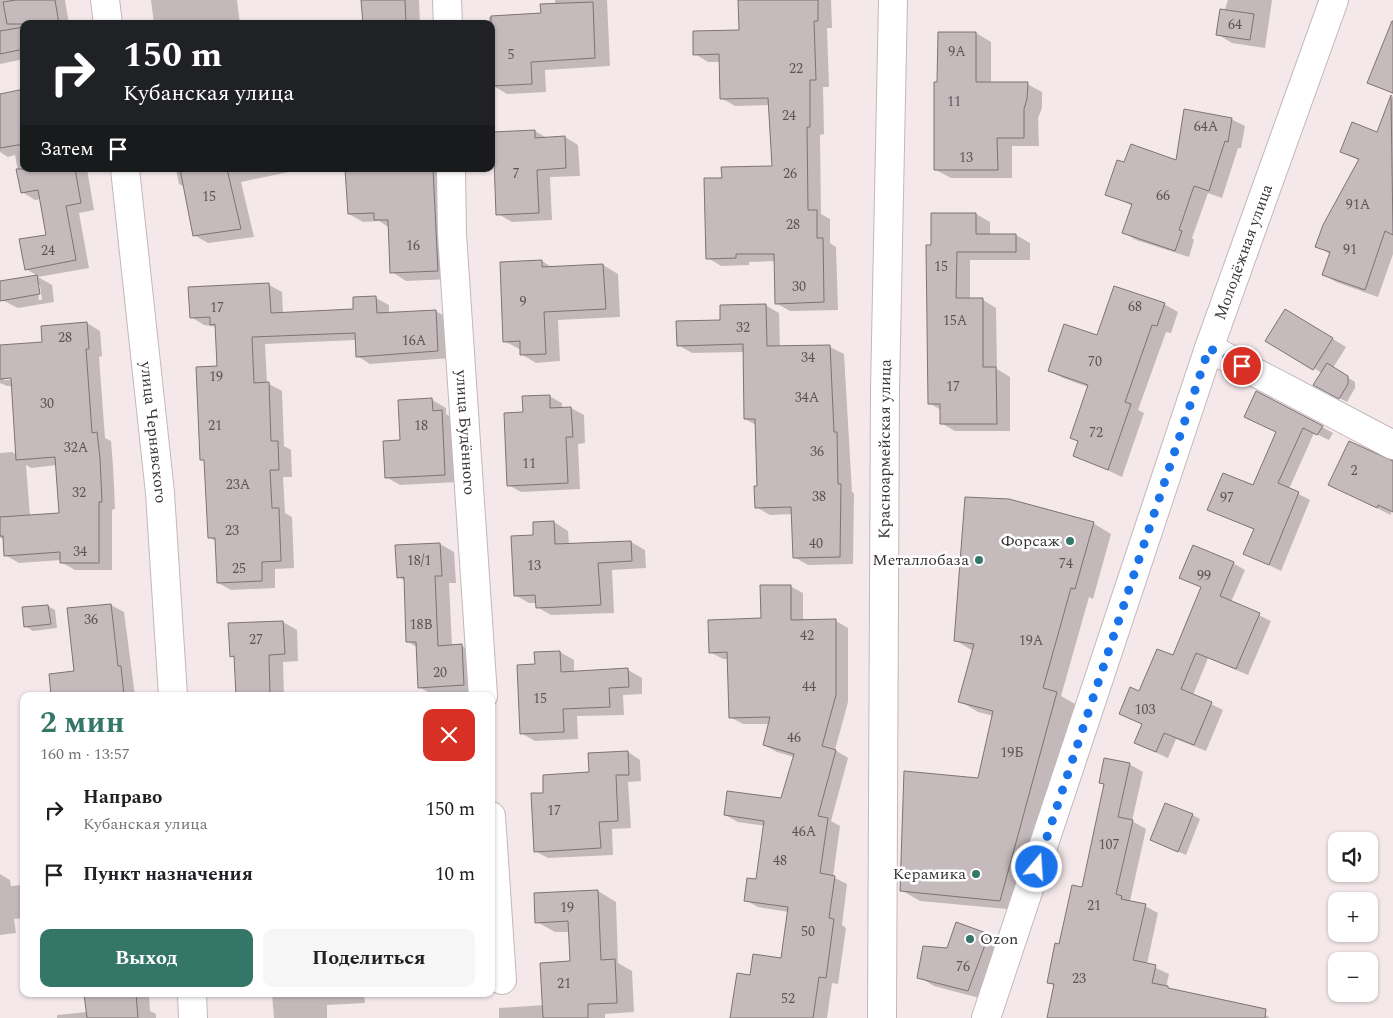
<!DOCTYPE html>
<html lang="ru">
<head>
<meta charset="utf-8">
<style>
  :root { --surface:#fff; --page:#f6f6f6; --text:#202124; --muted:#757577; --accent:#347769 }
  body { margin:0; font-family:Spectral,serif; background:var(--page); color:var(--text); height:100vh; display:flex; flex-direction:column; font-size:19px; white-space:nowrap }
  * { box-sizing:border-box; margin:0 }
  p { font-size:16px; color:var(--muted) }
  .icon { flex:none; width:28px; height:28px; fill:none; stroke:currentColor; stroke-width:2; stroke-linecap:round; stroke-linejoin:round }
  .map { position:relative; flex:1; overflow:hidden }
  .details { position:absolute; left:20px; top:692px; width:475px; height:305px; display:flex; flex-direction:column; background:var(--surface); border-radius:10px; box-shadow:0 1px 4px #0004 }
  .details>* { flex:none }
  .banner { position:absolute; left:20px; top:20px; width:475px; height:152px; border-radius:10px; box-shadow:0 1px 4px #0004; background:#202124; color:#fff; overflow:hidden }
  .controls { position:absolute; left:1328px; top:832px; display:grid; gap:10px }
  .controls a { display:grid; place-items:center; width:50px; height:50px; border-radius:10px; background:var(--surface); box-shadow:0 1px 4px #0004; font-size:25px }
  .pin { position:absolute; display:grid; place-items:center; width:42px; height:42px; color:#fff; margin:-21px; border:2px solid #fff; border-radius:50%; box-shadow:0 1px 5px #0007 }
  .me { position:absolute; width:55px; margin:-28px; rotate:18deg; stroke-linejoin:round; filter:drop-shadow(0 0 4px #0008) }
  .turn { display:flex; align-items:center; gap:18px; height:105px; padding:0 20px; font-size:22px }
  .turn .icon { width:65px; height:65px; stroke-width:2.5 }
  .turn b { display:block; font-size:35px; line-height:42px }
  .then { display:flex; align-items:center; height:48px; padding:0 20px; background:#0003; gap:10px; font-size:19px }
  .round { display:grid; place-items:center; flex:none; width:52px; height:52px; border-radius:10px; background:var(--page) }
  .summary { display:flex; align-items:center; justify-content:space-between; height:85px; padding:0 20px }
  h1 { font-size:30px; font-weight:700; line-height:38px; color:var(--accent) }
  .cta { display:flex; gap:10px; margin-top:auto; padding:10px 20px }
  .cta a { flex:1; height:58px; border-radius:10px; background:var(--accent); color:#fff; font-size:20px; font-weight:700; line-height:58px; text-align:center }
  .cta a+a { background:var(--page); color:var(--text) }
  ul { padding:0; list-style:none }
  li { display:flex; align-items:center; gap:15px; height:65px; padding:0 20px }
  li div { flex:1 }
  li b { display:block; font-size:19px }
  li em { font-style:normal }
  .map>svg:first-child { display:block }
  .shadow { fill:#0003; fill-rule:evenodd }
  .building { fill:#c5babc; stroke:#7d7375 }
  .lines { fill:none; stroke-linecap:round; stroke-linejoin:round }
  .minor-casing { stroke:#c3b7ba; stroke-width:30 }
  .minor { stroke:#fff; stroke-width:28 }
  .route { stroke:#1a73e8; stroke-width:9; stroke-dasharray:0 16.2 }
  .poi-dot { fill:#347769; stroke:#fff; stroke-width:2 }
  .labels { text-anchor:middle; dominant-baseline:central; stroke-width:5; stroke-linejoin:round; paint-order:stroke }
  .number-label { font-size:14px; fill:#5b5556 }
  .street-label { font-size:16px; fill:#383334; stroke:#fff }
  .poi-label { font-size:16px; fill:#383334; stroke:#fff; text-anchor:end }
</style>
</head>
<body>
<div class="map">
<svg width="1393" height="1018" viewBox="0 0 1393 1018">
  <rect width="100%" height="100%" fill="#f4e8ea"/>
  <g class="shadow">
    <path d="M0 0H65L69 24H24V59L0 64Z"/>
    <path d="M151 0H237L240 24H154Z"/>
    <path d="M363 0H419L420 24H364Z"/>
    <path d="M555 0H607L610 66 545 70 546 92 507 94 492 85 491 24H489V17L542 14 555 5Z"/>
    <path d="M739 0H831L832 28H827L829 87H823L824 134 820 135 821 214 830 219V243L836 247 838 310 790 311 776 303 775 261 749 262V265L721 266 708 258 723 179 773 167 770 105 735 106 721 98V62H708L695 54 740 31Z"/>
    <path d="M1228 0H1272L1265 48 1232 43 1217 34Z"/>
    <path d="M1393 21V94L1369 82Z"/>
    <path d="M976 33 991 42V84H1027L1042 92V108L1038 118 1039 146H1012V178H951L936 170 938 83Z"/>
    <path d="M24 91V169H87L94 210 79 213 89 268 38 277 52 285 54 302 18 308 2 300 0 282 38 276 26 269 47 236 41 199 35 200 22 192 15 155 8 157 0 152V95ZM37 285H40L42 300H39Z"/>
    <path d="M1393 95V254L1378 297 1336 282 1323 274 1330 254 1316 246 1360 161 1342 152 1378 134Z"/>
    <path d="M1231 119 1245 126 1241 148H1238L1222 198 1208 193 1192 238 1194 240 1189 257 1136 240 1123 232 1133 206 1107 194 1125 164 1177 161Z"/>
    <path d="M535 131 547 138 565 137 578 145 580 176 550 177 552 220 512 222 498 214Z"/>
    <path d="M176 169H303L241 182 254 237 208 243 194 235 185 187 179 184Z"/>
    <path d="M347 169H449L452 279 406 281 392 272 390 228 379 221 363 222 349 214Z"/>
    <path d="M976 214 990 222V235H1016L1030 243V260H970V300H983L996 308 997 369 1010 377V431H955L941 423V410L929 403 933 246Z"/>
    <path d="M542 261 553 268 603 265 618 274 620 317 558 320 560 361 536 363 521 354V350L504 341Z"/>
    <path d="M269 285 282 292 283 313 355 310 376 298 389 305V313L436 311 449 319 451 358 370 364 357 356 356 340 265 344 267 383 282 391 284 446 291 450 292 477H283L285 513 292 517 294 568 275 569V588L231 590 218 583 217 542 209 537 206 462 201 459 218 367 216 327 204 325 191 317Z"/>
    <path d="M1164 304 1178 312 1171 333 1166 332 1138 410 1144 413 1122 477 1075 455 1079 442 1071 438 1088 387 1063 378 1049 371Z"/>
    <path d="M765 305 779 313 780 348 830 347 844 354 852 492 854 493 853 564 808 565 794 557 793 514 770 515 756 507 758 487 756 425 745 419 744 352 692 353 678 345 722 321Z"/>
    <path d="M1299 318 1346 347 1333 368 1355 382V388L1347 402 1315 385 1322 373 1267 340Z"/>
    <path d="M87 323 100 331 102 356 99 357 105 438 111 441 113 466 115 509 112 510V570H75L61 562V560L19 563 5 555 4 540 0 537V453L12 452 17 455 13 386H7L0 383V346L44 343ZM4 377 18 379 4 380ZM26 465 31 468 57 465 60 514 30 516Z"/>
    <path d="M549 396 562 403V409L571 408 584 415 585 443 578 444 580 489 521 492 508 485Z"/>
    <path d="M431 399 446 408V414L456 420 458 482 400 485 386 477 401 441Z"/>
    <path d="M1257 423 1322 427 1333 433 1329 440 1314 433 1289 489 1310 500 1281 571 1245 554 1255 530 1208 509 1254 487 1278 433Z"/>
    <path d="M1393 465 1391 515 1330 485Z"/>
    <path d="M554 522 568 531 569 545 631 542 645 550 646 568 612 570 614 613 551 615 537 607V603H529L515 595 535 536Z"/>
    <path d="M1093 523 1111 534 1093 599 1089 597 1061 696 1075 704 1018 910 920 901 901 890 979 779 994 716 978 712 960 701 973 651 955 640Z"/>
    <path d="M440 544 454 552 456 583H449L452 646H462L476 654 478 693 433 695 419 687 417 647 408 642 405 581 398 577Z"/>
    <path d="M1233 563 1245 570 1231 602 1271 621 1248 675 1208 658 1193 695 1223 710 1206 751 1176 739 1168 758 1135 743 1143 725 1121 714 1173 657 1202 588 1181 577Z"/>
    <path d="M790 586 803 593V621H836L848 628V702L835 750 848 758 831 821 840 826 833 877 847 884 842 925 846 928 838 984 832 983 827 1018H732L751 977 782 959 789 912 758 907 745 900 757 880 765 826 738 822 725 815 782 799 794 757 777 752 764 745 770 724H743L730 717 729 659H723L710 652 762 620Z"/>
    <path d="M111 605 124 612 135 696H52L50 675 75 672Z"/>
    <path d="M48 606 55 610 57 628 33 631 25 626Z"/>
    <path d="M283 622 297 630 298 661 283 662 284 696H237L236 659 231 656Z"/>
    <path d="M560 652 574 660V672L628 670 642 678V694L623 695 624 715 577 716 578 739 535 741 521 733 536 665V653Z"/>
    <path d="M628 752 640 760 641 781 628 782 631 828 612 829 613 855 548 858 535 851 545 794 590 774Z"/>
    <path d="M1129 764 1143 772 1132 821 1146 829 1130 901 1145 906 1158 913 1147 964 1169 974 1166 987 1173 991 1257 1009 1270 1018H1048L1055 986 1048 982 1083 888 1105 785 1100 782Z"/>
    <path d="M1192 815 1200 819 1186 855 1152 840Z"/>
    <path d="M0 874 10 880 11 886 24 885V918L14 919 16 933 0 935Z"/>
    <path d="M598 891 616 902 618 963 632 971 634 1012 605 1014V1018H499V1008L544 1005 571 963 570 932H555L537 922Z"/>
    <path d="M988 935 1003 943 983 999 934 986 919 977 948 949Z"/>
    <path d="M85 994H149L150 1011 156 1014V1018H57V1015L87 1012Z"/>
    <path d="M272 994H364L365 1003 327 1005V1018H274Z"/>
  </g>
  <g class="building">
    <path d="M16 0H55L59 24H7L3 2Z"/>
    <path d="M361 0H405L406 24H363Z"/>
    <path d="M738 0H818V21H814L816 80H810V127H807L808 210H817V238H823L824 302 775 304 774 254H736V258L706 259 704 178H722L721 167 772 166 768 98 720 99 719 54 693 55V31L739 30Z"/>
    <path d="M593 2 595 58 531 62 532 84 491 86V16L541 13 540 4Z"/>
    <path d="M1220 9 1254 14 1250 40 1216 35Z"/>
    <path d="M1392 21H1393V93L1367 83Z"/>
    <path d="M24 27V49L0 54V31Z"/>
    <path d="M938 32H976V82H1028L1027 99 1024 109V138H997L998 170H934V82H937Z"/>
    <path d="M24 89V144L0 148V94Z"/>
    <path d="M1391 95 1393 235 1385 231 1365 290 1322 275 1330 252 1315 247 1323 225 1359 159 1340 152 1352 122 1377 132Z"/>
    <path d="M1184 109 1232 118 1228 142 1225 141 1209 191 1194 186 1179 230 1182 231 1175 251 1122 233 1132 204 1105 195 1117 160 1124 162 1131 144 1176 160Z"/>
    <path d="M535 130V138L565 136 566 168 537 170 539 213 496 215 493 132Z"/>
    <path d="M16 169H75L81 203 66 206 76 260 25 270 19 239 46 235 38 190 21 193Z"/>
    <path d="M180 169H227L241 229 193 236Z"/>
    <path d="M345 169H433L438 271 390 273 388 220H374V213L348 214Z"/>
    <path d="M931 213H976V234H1016V252H957L956 298H983V367H996L997 424H940V404H928L926 245H931Z"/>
    <path d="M542 260V267L603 264 606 309 544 312 546 354 520 355V341L503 342 500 262Z"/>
    <path d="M37 275 40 294 0 301V281Z"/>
    <path d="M269 283 271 313 353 309V297L376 296 377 313 436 310 438 351 356 357 355 333 252 337 254 383 269 382 271 441H278L279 470H270L272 508H279L281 561 262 562V581L217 583 215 538H208L204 460H200L196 367 217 366 215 324 210 325V317L190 318 188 287Z"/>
    <path d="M1114 286 1165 303 1157 326 1152 325 1125 402 1131 404 1108 470 1073 456 1078 441 1070 438 1088 385 1048 371 1064 324 1097 335Z"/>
    <path d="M766 304 767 346 830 345 834 432H837L838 484H841L840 557 793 558 791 507 755 508 754 486H757L755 419H744L743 344 677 346 676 321 720 320V305Z"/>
    <path d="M1285 309 1333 338 1313 370 1265 341Z"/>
    <path d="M87 322 89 349H86L92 433 97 432 100 458 102 502H99V563H60V552L4 556 3 536H0V517L59 513 55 457 16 460 11 378 0 379V345L42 342 41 326Z"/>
    <path d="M1327 363 1348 376V384L1339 399 1313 385Z"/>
    <path d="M1256 391 1323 426 1317 435 1303 428 1278 483 1299 492 1269 565 1243 554 1254 529 1207 510 1223 473 1253 485 1276 432 1244 417Z"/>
    <path d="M550 395V408L571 407 573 437H566L568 483 507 486 504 413 523 412 522 396Z"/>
    <path d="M432 398 433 411 442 410 445 475 385 478 383 441 400 440 398 400Z"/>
    <path d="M1349 441 1393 461V512L1378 505 1377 508 1328 485Z"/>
    <path d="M965 497 1009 499 1094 522 1075 589 1071 588 1043 688 1057 692 1000 901 900 891 904 771 978 778 993 711 958 702 974 644 954 641Z"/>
    <path d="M554 521 555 544 631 541 632 561 598 563 601 605 536 608 535 595 514 596 511 536 533 535V522Z"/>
    <path d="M440 543 442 576H435L438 646 462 644 464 685 418 688 416 642H406L404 577 397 578 395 545Z"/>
    <path d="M1193 545 1234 562 1220 596 1260 613 1236 669 1196 653 1181 689 1212 702 1194 745 1164 733 1156 752 1134 743 1142 724 1119 714 1130 687 1139 691 1157 649 1173 655 1201 587 1179 578Z"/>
    <path d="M760 585H791V620L836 619V695L822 746 836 750 818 816 828 818 820 873 835 876 829 918 834 919 826 978 819 977 813 1018H730L737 973 750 975 753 954 781 958 788 907 744 901 747 878 756 879 764 821 724 815 727 791 781 798 794 754 763 745 770 717 729 718 727 652 709 653 708 620 761 618Z"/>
    <path d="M111 604 118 666H121L124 696H51L49 674 74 671 67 608Z"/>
    <path d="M48 605 51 624 24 627 22 607Z"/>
    <path d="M283 621 285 654 269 655 270 696H236L234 656 230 657 228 623Z"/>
    <path d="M560 651 561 672 628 668 629 687 609 688 610 707 563 709 564 732 520 734 517 665 535 664 534 652Z"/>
    <path d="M628 751 629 775H616L618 821 599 822 601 848 534 852 531 793H543V775L589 772 588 753Z"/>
    <path d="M1104 758 1130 763 1118 817 1133 820 1116 894 1122 896 1121 899 1146 904 1133 960 1156 965 1152 983 1168 986V988L1266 1009 1265 1018H1047L1054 984 1047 983 1055 943 1059 944 1072 885 1082 887 1104 784 1099 783Z"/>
    <path d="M1165 803 1193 814 1178 852 1150 840Z"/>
    <path d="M598 890 601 960 615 959 617 1003 588 1004V1018H543L540 963 570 961 568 921 535 923 534 893Z"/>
    <path d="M956 922 989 934 968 991 917 978 923 946 947 948Z"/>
    <path d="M84 994H136L138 1018H87Z"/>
  </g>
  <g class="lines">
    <g class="minor-casing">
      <g id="minor">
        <path d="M105 0 108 24"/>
        <path d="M447 0 448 24"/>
        <path id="s1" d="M125 169 160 493 173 696"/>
        <path id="s2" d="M451 169 452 234 483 696"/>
        <path d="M1209 348 1393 445"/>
        <path d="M491 816 502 980"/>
        <path d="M192 994 193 1018"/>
        <path id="s3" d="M882 1018 885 390 893 0"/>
        <path id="s4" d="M986 1018 1209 348 1334 0"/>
      </g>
    </g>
    <use href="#minor" class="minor"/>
  </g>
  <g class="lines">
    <path class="route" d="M1037 867 1209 348 1242 366"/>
  </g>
  <g class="poi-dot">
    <circle cx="1070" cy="541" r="5"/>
    <circle cx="979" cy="560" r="5"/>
    <circle cx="976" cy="874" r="5"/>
    <circle cx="970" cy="939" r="5"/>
  </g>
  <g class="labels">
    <g class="number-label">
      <text x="1235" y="24">64</text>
      <text x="957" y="51">9А</text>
      <text x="511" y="54">5</text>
      <text x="796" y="68">22</text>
      <text x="954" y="101">11</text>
      <text x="789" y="115">24</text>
      <text x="1206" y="126">64А</text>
      <text x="966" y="157">13</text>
      <text x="516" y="173">7</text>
      <text x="790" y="173">26</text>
      <text x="1163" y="195">66</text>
      <text x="209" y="196">15</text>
      <text x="1358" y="204">91А</text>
      <text x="793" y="224">28</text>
      <text x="413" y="245">16</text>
      <text x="1350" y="249">91</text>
      <text x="48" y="250">24</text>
      <text x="941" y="266">15</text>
      <text x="799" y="286">30</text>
      <text x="523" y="301">9</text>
      <text x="1135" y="306">68</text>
      <text x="217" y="307">17</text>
      <text x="955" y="320">15А</text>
      <text x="743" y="327">32</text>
      <text x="65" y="337">28</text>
      <text x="414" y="340">16А</text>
      <text x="808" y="357">34</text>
      <text x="1095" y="361">70</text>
      <text x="216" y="376">19</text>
      <text x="953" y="386">17</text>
      <text x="807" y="397">34А</text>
      <text x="47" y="403">30</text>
      <text x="215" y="425">21</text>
      <text x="421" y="425">18</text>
      <text x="1096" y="432">72</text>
      <text x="76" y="447">32А</text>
      <text x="817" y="451">36</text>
      <text x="529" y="463">11</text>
      <text x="1354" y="470">2</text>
      <text x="238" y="484">23А</text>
      <text x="79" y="492">32</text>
      <text x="819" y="496">38</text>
      <text x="1227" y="497">97</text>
      <text x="232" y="530">23</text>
      <text x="816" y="543">40</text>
      <text x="80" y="551">34</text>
      <text x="419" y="560">18/1</text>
      <text x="1066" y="563">74</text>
      <text x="534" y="565">13</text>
      <text x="239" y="568">25</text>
      <text x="1204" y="575">99</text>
      <text x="91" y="619">36</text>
      <text x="421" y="624">18В</text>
      <text x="807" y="635">42</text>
      <text x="256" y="639">27</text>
      <text x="1031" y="640">19А</text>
      <text x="440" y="672">20</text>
      <text x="809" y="686">44</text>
      <text x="540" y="698">15</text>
      <text x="1145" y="709">103</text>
      <text x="794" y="737">46</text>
      <text x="1012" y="752">19Б</text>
      <text x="554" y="810">17</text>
      <text x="804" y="831">46А</text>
      <text x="1109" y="844">107</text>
      <text x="780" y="860">48</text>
      <text x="1094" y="905">21</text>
      <text x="567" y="907">19</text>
      <text x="808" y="931">50</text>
      <text x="963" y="966">76</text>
      <text x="1079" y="978">23</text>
      <text x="564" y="983">21</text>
      <text x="788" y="998">52</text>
    </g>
    <g class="street-label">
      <text stroke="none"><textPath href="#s4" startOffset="808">Молодёжная улица</textPath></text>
      <text stroke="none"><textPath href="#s1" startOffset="265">улица Чернявского</textPath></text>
      <text stroke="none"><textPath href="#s2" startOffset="264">улица Будённого</textPath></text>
      <text stroke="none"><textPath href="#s3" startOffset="569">Красноармейская улица</textPath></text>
    </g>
    <g class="poi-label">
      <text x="1060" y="541">Форсаж</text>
      <text x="969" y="560">Металлобаза</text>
      <text x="966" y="874">Керамика</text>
      <text x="980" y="939" text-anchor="start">Ozon</text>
    </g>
  </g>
</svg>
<div class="controls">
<a><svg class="icon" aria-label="sound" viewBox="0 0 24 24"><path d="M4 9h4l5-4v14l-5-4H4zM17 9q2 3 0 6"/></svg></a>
<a>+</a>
<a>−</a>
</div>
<div class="pin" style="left:1242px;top:366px;background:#d93025"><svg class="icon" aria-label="arrive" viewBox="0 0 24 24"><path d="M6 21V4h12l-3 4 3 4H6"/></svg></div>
<svg class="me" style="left:1037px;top:867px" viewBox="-20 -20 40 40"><circle r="17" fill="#1a73e8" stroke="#fff" stroke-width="3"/><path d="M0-11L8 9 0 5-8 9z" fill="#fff"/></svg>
<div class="banner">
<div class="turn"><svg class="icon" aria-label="right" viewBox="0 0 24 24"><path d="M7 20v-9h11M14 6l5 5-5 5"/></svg><div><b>150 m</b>Кубанская улица</div></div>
<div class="then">Затем<svg class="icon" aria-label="arrive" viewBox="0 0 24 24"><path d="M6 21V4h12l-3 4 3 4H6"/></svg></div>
</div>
<section class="details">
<div class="summary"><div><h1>2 мин</h1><p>160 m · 13:57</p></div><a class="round" style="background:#d93025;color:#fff"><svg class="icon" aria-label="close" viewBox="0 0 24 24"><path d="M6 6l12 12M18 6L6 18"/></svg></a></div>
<ul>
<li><svg class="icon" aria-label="right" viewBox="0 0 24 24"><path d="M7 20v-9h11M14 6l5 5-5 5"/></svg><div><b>Направо</b><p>Кубанская улица</p></div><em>150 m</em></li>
<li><svg class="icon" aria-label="arrive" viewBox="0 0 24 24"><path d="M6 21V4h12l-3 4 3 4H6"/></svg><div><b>Пункт назначения</b></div><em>10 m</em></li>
</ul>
<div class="cta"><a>Выход</a><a>Поделиться</a></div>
</section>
</div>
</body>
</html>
